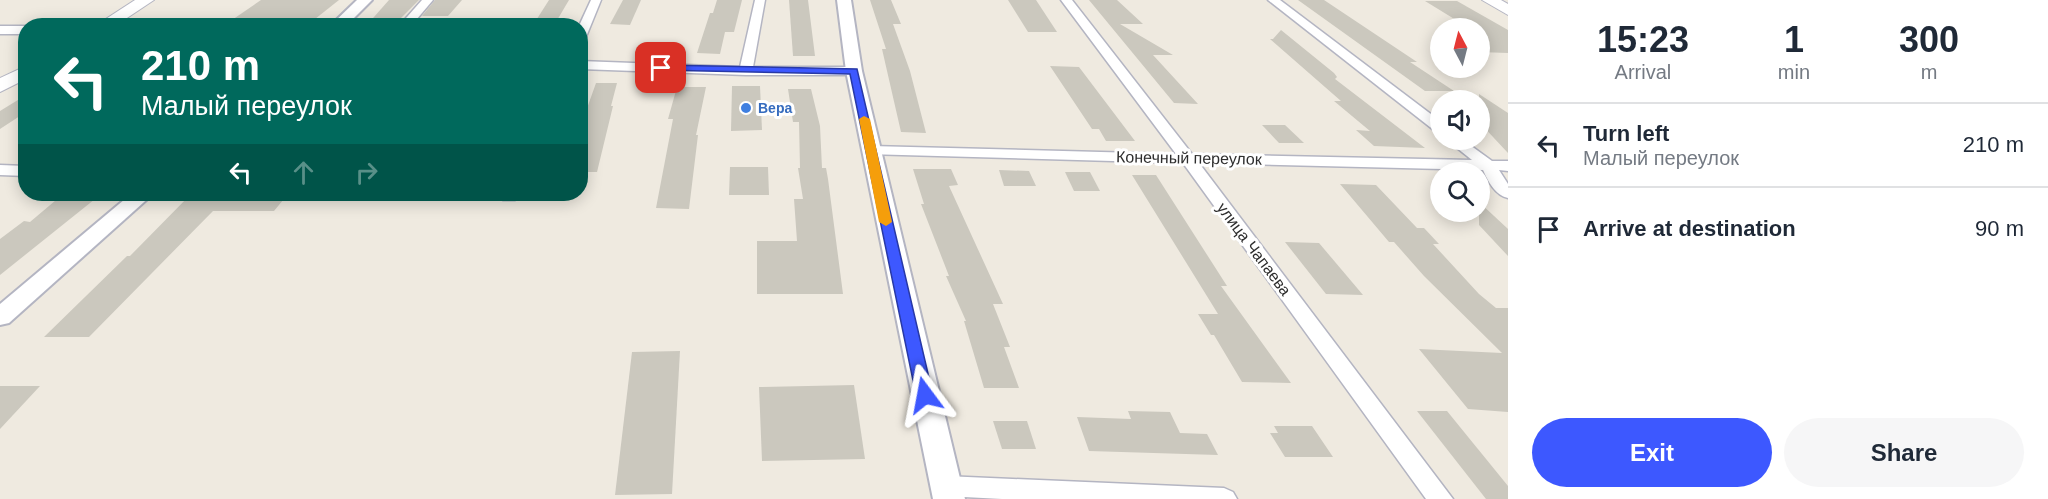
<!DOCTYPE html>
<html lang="en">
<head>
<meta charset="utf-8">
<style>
  :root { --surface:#fff; --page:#f6f6f7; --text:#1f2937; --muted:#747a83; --line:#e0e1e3; --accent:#3d58ff }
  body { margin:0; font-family:Helvetica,sans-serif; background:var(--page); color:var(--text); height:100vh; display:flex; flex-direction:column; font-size:22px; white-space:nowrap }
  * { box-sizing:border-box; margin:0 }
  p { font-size:20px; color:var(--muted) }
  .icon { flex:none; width:33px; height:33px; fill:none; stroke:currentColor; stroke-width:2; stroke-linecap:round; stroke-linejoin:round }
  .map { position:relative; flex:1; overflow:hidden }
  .side { display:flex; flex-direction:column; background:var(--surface); width:540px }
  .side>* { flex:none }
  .top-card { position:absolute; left:18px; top:18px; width:570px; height:183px; border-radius:24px; box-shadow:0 3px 15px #0003; background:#00695c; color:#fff; overflow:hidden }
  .needle { width:39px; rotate:353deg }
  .controls { position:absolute; left:1430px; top:18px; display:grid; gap:12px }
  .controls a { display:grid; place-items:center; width:60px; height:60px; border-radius:50%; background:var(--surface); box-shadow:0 3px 15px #0003; font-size:30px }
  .pin { position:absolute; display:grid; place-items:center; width:51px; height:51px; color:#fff; margin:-26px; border-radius:12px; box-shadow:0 3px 9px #0006 }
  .me { position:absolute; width:66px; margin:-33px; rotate:347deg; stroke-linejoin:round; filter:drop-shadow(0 0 4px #0008) }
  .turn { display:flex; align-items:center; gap:21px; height:126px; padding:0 24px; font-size:27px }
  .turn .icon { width:78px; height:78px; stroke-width:2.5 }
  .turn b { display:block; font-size:42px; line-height:51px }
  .lanes { display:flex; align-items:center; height:57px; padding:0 24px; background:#0003; justify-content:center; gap:30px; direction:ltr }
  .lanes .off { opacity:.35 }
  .eta { display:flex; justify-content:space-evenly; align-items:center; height:102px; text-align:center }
  .eta b { font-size:36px; font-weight:600; line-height:42px }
  .cta { display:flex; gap:12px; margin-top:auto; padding:12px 24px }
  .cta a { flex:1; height:69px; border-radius:36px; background:var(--accent); color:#fff; font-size:24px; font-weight:600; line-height:69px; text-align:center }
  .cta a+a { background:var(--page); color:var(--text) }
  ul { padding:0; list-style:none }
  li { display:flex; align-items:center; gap:18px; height:84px; padding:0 24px; border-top:2px solid var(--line) }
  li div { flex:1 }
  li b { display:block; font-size:22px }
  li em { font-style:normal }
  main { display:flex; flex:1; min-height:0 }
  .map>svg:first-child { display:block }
  .building { fill:#cbc8be }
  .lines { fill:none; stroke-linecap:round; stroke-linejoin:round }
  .minor-casing { stroke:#b4b5c2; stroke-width:3 }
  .tertiary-casing { stroke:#b4b5c2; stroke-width:4 }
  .secondary-casing { stroke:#b4b5c2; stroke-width:2 }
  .minor { fill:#fff; fill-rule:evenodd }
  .tertiary { fill:#fff; fill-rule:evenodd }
  .secondary { fill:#fff; fill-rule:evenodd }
  .route { fill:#3d58ff; stroke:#2839a6; stroke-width:1.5 }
  .slow { fill:#f59e0b }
  .shop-dot { fill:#3f7fe0; stroke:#fff; stroke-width:2 }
  .labels { text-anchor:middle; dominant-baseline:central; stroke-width:6; stroke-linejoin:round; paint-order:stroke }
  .far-shop-label { font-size:14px; font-weight:bold; fill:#366cbe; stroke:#fff; text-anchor:start }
  .street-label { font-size:16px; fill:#2e2e2e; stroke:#fff }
</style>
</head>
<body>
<main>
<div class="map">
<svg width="1508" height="499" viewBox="0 0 1508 499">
  <rect width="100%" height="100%" fill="#efeae0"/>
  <g class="building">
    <path d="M261 0H339L310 23 229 22Z"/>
    <path d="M389 0H419L393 26H366Z"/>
    <path d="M435 0H462L448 16H422Z"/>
    <path d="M549 0H569L556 22H535Z"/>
    <path d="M623 0H641L630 25 610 24Z"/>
    <path d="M717 0H742L734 32H725L720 54 697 53 710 13H713Z"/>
    <path d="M789 0H808L815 56H793Z"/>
    <path d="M870 0H891L901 24H893L910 71 926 133 901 132 882 49H886Z"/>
    <path d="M1008 0H1036L1057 32H1028Z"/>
    <path d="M1089 0H1117L1143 24H1120L1173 55H1153L1198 104 1174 103Z"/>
    <path d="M1298 0H1324L1417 62H1410L1454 91H1425Z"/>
    <path d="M1425 1H1457L1508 30V53L1479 52V28H1469Z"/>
    <path d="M1281 30 1334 73 1337 77 1335 79 1425 148 1374 146 1356 130 1370 131 1334 101H1341L1270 39H1273Z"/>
    <path d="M1050 66 1079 67 1135 141H1106L1099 129H1092Z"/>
    <path d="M596 83H617L611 106H613L597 172H580V128Z"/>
    <path d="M732 86H760L762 130 731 131Z"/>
    <path d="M677 87H706L696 135H698L689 209 656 208 673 119H668Z"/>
    <path d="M788 89H811L820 126 822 168H826L828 179 843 294H757V241H797L794 199H803L798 168H800L799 122H793Z"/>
    <path d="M1479 94 1508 113V153L1479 122Z"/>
    <path d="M26 95V112L0 129V111Z"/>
    <path d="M1262 125H1285L1304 143H1279Z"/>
    <path d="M730 167H768L769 195H729Z"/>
    <path d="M913 169H951L958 185 949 186 1003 304H993L1010 347H1004L1019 388H984L964 321H966L946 276H949L921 204H924Z"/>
    <path d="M999 170 1029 171 1036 186H1004Z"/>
    <path d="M1065 172H1090L1100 191H1074Z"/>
    <path d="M1132 175H1156L1227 286H1221L1291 383 1242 382 1214 335H1211L1198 314H1218Z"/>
    <path d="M1340 184 1376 185 1417 228H1424L1439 244H1433L1479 294 1496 308H1508V412L1468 409 1419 349 1502 353 1424 276 1394 242H1389Z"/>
    <path d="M191 194H288L274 211H213L89 337H44L127 256H130Z"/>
    <path d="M62 195H100L0 275V239L24 221 30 222Z"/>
    <path d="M1479 202 1508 229V256L1479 225Z"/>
    <path d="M1285 242 1319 243 1363 295 1326 294Z"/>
    <path d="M680 351 672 494 615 495 632 352Z"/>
    <path d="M854 385 865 459 762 461 759 387Z"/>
    <path d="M0 386H40L0 429Z"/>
    <path d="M1128 411 1170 412 1180 433 1207 434 1218 455 1089 451 1077 417 1131 419Z"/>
    <path d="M1417 411H1447L1508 486V499H1486Z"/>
    <path d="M993 421H1027L1036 449H1002Z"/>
    <path d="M1274 426H1312L1333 457H1285L1270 433H1278Z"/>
  </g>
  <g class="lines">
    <g class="minor-casing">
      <g id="minor">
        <path d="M422 0H433L411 26H399Z"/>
        <path d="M591 0H601L586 37 580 40 579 26Z"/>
        <path d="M755 0H765L753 67H854L860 71 854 75H746L580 69V61L740 67Z"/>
        <path d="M1061 0H1072L1192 154 1472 160 1447 140H1463L1492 161H1508V171L1499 170 1508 184V198C1495 195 1488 181 1483 170L1199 163 1453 499H1426L1183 163 866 154 863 151 866 148 871 146 1176 154Z"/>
        <path d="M1268 0H1280L1440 121V132L1435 131Z"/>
        <rect x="0" y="26" width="26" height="8"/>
        <path d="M0 165 26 166V176L0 175Z"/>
        <path d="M502 194H518L515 200H503Z"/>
        <path d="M945 476 1224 488 1233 492 1237 499H1002L945 496 936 493 933 486 936 479Z"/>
      </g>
    </g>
    <g class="tertiary-casing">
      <g id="tertiary">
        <path d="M357 0H372L346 26H330Z"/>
        <path d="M837 0H851L862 71 965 499H933L846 71Z"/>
        <path d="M131 194H153L9 323 0 325V304Z"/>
      </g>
    </g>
    <g class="secondary-casing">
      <g id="secondary">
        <path d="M135 0H154L115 26H95Z"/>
        <path d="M1482 0H1501L1508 4V15Z"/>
        <path d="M26 66V79L0 92V78Z"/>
      </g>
    </g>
    <use href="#minor" class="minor"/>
    <use href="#tertiary" class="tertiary"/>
    <use href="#secondary" class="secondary"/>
  </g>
  <path class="route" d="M661 65 857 69 933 395 931 400 925 401 919 400 916 395 850 74 658 70 656 68Z"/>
  <path class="slow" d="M864 116 870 119 892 222 886 226 879 222 859 119Z"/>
  <circle class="shop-dot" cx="746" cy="108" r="6"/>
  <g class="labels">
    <g class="far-shop-label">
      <text x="758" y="108">Вера</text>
    </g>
    <g class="street-label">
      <text transform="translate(1189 158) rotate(1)">Конечный переулок</text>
      <text transform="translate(1254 249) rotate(53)">улица Чапаева</text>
    </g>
  </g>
</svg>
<div class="controls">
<a><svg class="needle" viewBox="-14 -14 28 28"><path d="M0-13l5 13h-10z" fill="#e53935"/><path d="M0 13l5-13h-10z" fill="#747a83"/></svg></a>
<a><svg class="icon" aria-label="sound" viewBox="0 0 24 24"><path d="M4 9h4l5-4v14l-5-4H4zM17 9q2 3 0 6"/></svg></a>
<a><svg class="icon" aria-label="search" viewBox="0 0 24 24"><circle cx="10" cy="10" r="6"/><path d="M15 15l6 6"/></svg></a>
</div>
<div class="pin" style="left:661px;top:68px;background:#d93025"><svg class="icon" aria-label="arrive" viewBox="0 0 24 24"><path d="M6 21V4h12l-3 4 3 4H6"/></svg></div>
<svg class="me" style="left:925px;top:395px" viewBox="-20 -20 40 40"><path d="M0-17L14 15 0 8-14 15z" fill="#3d58ff" stroke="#fff" stroke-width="4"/></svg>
<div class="top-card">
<div class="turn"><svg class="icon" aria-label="left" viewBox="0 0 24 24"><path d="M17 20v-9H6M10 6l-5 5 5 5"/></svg><div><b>210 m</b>Малый переулок</div></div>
<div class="lanes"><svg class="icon" aria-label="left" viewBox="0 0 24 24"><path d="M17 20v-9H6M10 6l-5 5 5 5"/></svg><svg class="icon off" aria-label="ahead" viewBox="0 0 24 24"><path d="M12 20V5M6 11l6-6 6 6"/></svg><svg class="icon off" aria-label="right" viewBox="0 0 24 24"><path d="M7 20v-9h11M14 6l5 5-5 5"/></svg></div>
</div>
</div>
<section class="side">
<div class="eta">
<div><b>15:23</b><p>Arrival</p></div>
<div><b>1</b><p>min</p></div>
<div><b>300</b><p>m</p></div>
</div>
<ul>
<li><svg class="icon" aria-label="left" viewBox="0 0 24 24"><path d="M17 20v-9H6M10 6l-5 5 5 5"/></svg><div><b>Turn left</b><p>Малый переулок</p></div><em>210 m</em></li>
<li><svg class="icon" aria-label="arrive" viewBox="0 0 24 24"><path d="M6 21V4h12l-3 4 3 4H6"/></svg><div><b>Arrive at destination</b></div><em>90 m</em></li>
</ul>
<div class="cta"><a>Exit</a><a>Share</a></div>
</section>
</main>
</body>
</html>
